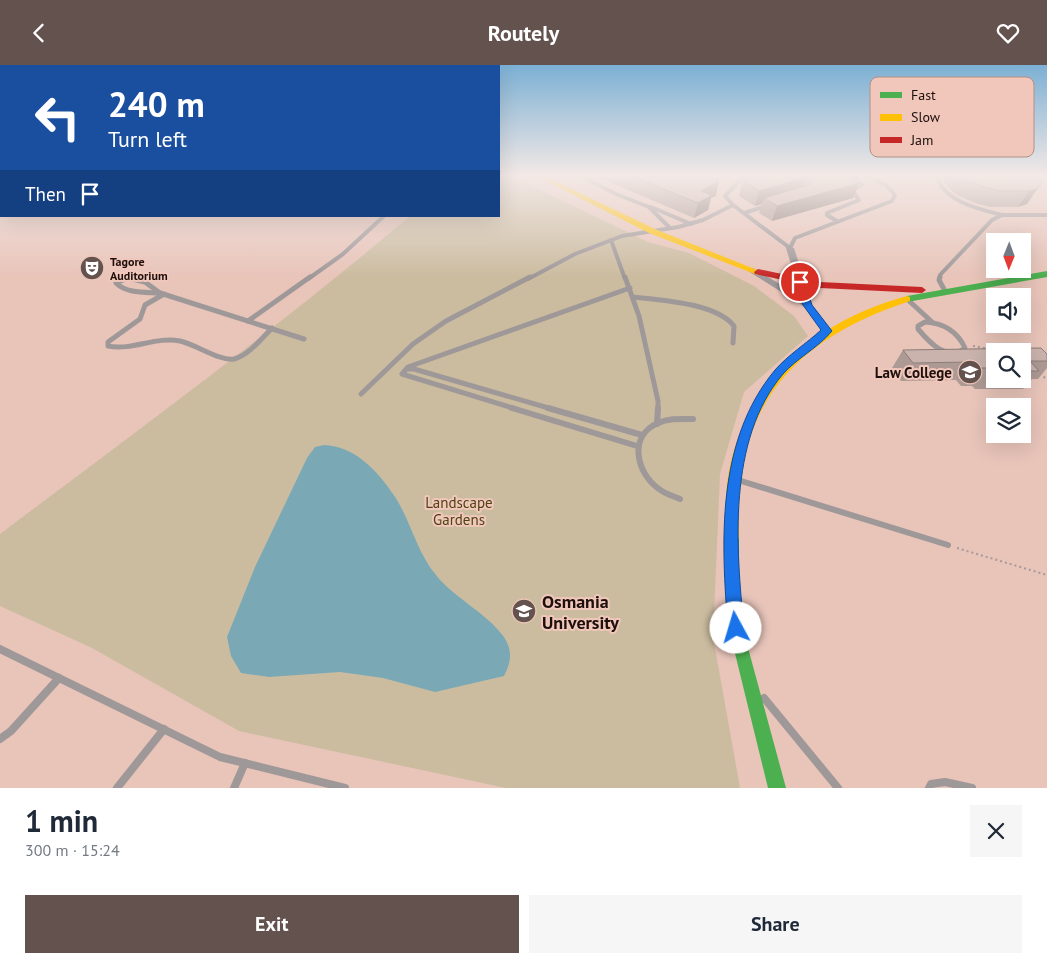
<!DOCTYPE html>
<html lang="en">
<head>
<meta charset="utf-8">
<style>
  :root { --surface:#fff; --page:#f6f6f7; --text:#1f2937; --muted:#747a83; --accent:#63524d }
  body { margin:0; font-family:"PT Sans",sans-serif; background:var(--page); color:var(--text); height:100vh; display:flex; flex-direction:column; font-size:19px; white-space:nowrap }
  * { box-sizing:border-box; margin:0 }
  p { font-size:16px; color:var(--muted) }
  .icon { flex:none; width:28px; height:28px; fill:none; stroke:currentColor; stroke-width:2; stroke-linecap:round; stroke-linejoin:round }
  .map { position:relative; height:723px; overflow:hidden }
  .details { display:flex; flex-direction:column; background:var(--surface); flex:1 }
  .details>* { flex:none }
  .banner { position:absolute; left:0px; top:0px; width:500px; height:152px; box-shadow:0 5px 20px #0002; background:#1a4fa0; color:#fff; overflow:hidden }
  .needle { width:32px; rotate:181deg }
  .fabs { position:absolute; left:986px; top:168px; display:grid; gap:10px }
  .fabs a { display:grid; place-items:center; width:45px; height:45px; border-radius:0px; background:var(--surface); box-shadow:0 5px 20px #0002; font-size:25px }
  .pin { position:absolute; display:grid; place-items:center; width:42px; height:42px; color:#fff; margin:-21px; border:2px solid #fff; border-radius:50%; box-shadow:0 1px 5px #0007 }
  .me { position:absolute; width:55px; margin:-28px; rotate:354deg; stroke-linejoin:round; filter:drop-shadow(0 0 4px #0008) }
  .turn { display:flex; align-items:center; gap:18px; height:105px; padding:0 25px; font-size:22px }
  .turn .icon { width:65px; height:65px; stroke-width:2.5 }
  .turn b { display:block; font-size:35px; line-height:42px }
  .then { display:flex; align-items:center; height:48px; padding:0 25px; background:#0003; gap:10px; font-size:19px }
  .round { display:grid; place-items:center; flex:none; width:52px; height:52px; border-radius:0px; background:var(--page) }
  .head { display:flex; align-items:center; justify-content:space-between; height:85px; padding:0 25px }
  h1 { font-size:30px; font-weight:700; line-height:38px }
  .cta { display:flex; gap:10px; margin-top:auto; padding:10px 25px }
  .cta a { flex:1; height:58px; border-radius:0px; background:var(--accent); color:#fff; font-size:20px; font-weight:700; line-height:58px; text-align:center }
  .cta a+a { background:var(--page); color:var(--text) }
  header { display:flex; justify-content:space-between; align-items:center; height:65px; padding:0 25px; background:var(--accent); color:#fff; font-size:22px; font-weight:700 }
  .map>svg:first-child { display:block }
  .built { fill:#e8c4b9; fill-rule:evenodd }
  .green { fill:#cbbca0 }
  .water { fill:#7aa9b5 }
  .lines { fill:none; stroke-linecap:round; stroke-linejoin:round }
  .path { stroke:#a59a99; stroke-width:2; stroke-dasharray:2 3; stroke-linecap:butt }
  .lane-far3 { stroke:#9f9899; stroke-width:4 }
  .lane-far2 { stroke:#9f9899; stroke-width:5 }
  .lane-far1 { stroke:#9f9899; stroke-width:6 }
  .lane { stroke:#9f9899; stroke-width:8 }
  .street { fill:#9f9899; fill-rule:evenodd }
  .fast { fill:#4caf50; fill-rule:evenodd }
  .slow { fill:#ffc107; fill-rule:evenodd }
  .jam { fill:#c62828; fill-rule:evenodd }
  .wall { fill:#ad9a94; fill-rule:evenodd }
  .shaded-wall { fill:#8d7d78 }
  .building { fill:#c9b3ac; stroke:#8d7d78 }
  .route { fill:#1a73e8; stroke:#114b97 }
  .labels { text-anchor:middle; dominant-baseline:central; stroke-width:4; stroke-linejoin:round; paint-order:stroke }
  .far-poi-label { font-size:12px; font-weight:bold; fill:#1d0f0b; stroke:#f1c7bb; text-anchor:start }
  .poi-label { font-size:15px; font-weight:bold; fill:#1d0f0b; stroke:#f1c7bb; text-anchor:end }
  .park-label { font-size:15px; fill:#4d4313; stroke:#f1c7bb }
  .near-poi-label { font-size:18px; font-weight:bold; fill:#1d0f0b; stroke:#f1c7bb; text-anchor:start }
  .key { fill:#f1c7bb; stroke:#b19086; stroke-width:1 }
  .key-label { font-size:14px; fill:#1d0f0b }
</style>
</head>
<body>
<header><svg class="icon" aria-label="back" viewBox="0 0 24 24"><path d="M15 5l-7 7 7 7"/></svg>Routely<svg class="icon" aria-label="heart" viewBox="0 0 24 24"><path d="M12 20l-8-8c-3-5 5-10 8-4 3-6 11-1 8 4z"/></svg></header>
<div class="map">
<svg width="1047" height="723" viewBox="0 0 1047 723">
  <rect width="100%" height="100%" fill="#e4cec8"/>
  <path class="built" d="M0 111 1 151H499V111H1047V723H0ZM995 176H1022V204H995ZM995 231H1022V259H995ZM995 286H1022V314H995ZM995 341H1022V369H995Z"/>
  <path class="green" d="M499 111H512L648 177 689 188 754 221 794 251 808 271 744 327 720 409 713 572 740 723H506L239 666 92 583 0 541V469C138 365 278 263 410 151H499Z"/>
  <path class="water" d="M324 380C354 381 377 405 393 429 410 453 416 486 436 510 455 534 486 547 504 572 513 586 511 598 504 611L435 627 383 613 340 607 269 612 241 608 231 591 227 572 255 502 307 393 315 382Z"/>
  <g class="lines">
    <g class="path">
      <path d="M973 281 991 284"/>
      <path d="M1040 308 1047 315"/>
      <path d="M957 483 1047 510"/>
    </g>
    <g class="lane-far3">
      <path d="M581 111 616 129 649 142 670 163"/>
      <path d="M744 111 725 131 733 140 790 183 795 173 892 136 895 130 886 120 867 111"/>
      <path d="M942 111 938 115C948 138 980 144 1002 150"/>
      <path d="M851 126 862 120 855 114"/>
      <path d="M651 142 691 159"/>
      <path d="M744 148 766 141"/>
      <path d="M837 156 827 150V148L859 135 853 126"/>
      <path d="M611 175 625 214"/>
      <path d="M125 214H136"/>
      <path d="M308 214 343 189 384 151"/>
      <path d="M528 214 575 189 622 171 678 162 703 155 733 140"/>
      <path d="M939 214 940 210 992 155 1002 150H1047"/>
    </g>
    <g class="lane-far2">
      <path d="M625 212 639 251 658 336V344"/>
      <path d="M940 212 939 215 945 226"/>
      <path d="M128 213 145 217 160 228C146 227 127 229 116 218Z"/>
      <path d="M160 228 304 274"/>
      <path d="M164 229 145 240 140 254 108 277V281C132 286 156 271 180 276 195 279 221 297 234 294 249 290 261 274 272 263"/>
      <path d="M633 232C661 235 716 238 734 261L733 278"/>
      <path d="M907 234 932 257"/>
      <path d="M248 256 310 212"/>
      <path d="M925 257C944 258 957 266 965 283 947 297 930 278 918 264V261Z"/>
      <path d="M407 304H414L552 344"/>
      <path d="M361 329 413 279 446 256 530 212"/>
      <path d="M516 344 402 309 408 302 630 223"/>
    </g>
    <g class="lane-far1">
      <path d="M512 343 637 381"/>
      <path d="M548 343 642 370"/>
      <path d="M657 359 658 343"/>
      <path d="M738 415 948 480"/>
      <path d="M680 434C673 431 665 429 659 424 636 408 628 371 658 358 669 353 681 354 693 354"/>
    </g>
    <g class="lane">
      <path d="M0 584 220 692 345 723"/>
      <path d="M764 633 838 723"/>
      <path d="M0 674 11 666 59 613"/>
      <path d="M117 723 164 664"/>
      <path d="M234 723 245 698"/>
      <path d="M929 723 931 719 945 717 972 723"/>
    </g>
    <path class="street" d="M787 181 794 183 812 240 832 266 830 268H824L805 242 748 206 752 203 755 204 801 232 786 183Z"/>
    <g class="fast">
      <path d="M1047 206V212L907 237 903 234 907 231Z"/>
      <path d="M732 466 737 468 739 472V521L744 568 786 723H768L730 568 725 521V472L727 468Z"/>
    </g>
    <g class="slow">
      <path d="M536 111H544L655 164 762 207 758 210 755 209 649 168Z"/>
      <path d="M907 231 910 232V236C822 265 755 313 741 411 738 431 739 452 739 472L737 476 732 478 727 476 725 472C726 452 725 431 728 411 744 316 817 255 907 231Z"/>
    </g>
    <path class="jam" d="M758 204 820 217 922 222 926 225 922 228 820 223 755 209 754 207Z"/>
  </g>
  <g class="wall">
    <path d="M595 111H706L716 131 711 133 708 145 694 153Z"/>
    <path d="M764 111H859L853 133 772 156 759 148 762 139 755 141 739 131 743 116Z"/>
    <path d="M946 111H1035L1027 139 1018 142H990L975 138 959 131 952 126 943 116Z"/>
    <path d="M1041 283 1047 289V303L1038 314H1032L1023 324H975L972 321H961L956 315 901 316 892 303 903 285ZM995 286H1022V314H995Z"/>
  </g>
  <g class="shaded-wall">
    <path d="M855 111H859L855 119 859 118 853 133 772 156 777 141 851 120Z"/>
    <path d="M806 112 801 127 764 133 762 139 755 141 759 126Z"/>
    <path d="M719 116 716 131 711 133 708 145 694 153 701 126Z"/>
    <path d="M1041 119 1027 139 1018 142 1029 126Z"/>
  </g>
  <g class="building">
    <path d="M631 111H706L719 116 701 126 712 130 698 138Z"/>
    <path d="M764 111H847L857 115 859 118 777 141 764 133 809 120 811 117 810 114 806 112 759 126 743 116Z"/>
    <path d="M960 111H1035L1038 113 1041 119 1038 123 1029 126H1000L984 122 968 115Z"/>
    <path d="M1041 283 1047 289V296H1030L1039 306H1022V286H995V306H989L986 303H974L970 297 913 298 903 285Z"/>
  </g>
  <linearGradient id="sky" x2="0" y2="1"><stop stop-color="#7cb0d4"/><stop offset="0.52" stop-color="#f3e9e6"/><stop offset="1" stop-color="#f3e9e6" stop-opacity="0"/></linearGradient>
  <rect width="1047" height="212" fill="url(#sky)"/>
  <path class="route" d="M800 214 804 217 812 240 832 266C818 283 797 293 783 309 727 375 736 483 744 563L741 568 736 570 731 568 728 563C721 477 716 376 775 305 788 290 807 278 821 265L803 240 795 217Z"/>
  <defs>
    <g id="theatre-disc" transform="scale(1.25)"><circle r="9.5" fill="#63524d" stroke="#f1c7bb"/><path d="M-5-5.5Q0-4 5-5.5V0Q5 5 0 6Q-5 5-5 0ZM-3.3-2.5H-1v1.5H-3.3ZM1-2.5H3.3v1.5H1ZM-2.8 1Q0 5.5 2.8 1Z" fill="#fff"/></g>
    <g id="university-disc" transform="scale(1.25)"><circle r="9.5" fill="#63524d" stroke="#f1c7bb"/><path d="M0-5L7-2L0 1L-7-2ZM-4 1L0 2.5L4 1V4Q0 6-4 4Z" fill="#fff"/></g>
  </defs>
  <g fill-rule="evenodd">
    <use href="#theatre-disc" x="92" y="203"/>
    <use href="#university-disc" x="970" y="307"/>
    <use href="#university-disc" x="524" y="546"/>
  </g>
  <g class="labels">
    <g class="far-poi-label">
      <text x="110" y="196">Tagore<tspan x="110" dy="14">Auditorium</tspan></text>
    </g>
    <g class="poi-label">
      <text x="952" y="307">Law College</text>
    </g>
    <g class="park-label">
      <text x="459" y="437">Landscape<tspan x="459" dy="17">Gardens</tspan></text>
    </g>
    <g class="near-poi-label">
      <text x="542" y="536">Osmania<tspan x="542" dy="21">University</tspan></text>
    </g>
  </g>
  <rect x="870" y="12" width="164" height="80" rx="8" class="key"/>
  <rect x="880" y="27" width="22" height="6" fill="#4caf50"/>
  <rect x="880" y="49" width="22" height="7" fill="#ffc107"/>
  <rect x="880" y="72" width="22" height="6" fill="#c62828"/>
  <g class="key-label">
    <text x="911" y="35">Fast</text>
    <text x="911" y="57">Slow</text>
    <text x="911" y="80">Jam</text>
  </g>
</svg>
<div class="fabs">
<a><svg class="needle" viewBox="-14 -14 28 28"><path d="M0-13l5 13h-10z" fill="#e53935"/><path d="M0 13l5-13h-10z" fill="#747a83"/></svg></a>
<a><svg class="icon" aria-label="sound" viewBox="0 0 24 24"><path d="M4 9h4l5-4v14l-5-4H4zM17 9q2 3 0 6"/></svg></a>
<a><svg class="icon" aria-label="search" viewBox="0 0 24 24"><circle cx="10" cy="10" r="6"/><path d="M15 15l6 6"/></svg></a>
<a><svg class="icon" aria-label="layers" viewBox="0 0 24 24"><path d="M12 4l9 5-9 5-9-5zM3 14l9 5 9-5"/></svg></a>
</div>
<div class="pin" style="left:800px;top:217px;background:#d93025"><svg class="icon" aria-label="arrive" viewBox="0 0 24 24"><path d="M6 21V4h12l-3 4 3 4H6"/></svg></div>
<svg class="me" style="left:736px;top:563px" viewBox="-20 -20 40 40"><circle r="19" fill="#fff"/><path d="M0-13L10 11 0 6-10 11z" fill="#1a73e8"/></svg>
<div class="banner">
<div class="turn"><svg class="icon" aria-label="left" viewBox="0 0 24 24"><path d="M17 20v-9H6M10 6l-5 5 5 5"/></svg><div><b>240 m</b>Turn left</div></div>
<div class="then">Then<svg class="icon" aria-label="arrive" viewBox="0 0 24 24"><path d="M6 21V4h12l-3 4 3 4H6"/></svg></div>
</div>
</div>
<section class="details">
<div class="head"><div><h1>1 min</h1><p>300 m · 15:24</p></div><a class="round"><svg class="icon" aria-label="close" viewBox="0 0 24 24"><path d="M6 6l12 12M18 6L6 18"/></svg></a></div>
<div class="cta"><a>Exit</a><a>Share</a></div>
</section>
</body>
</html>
